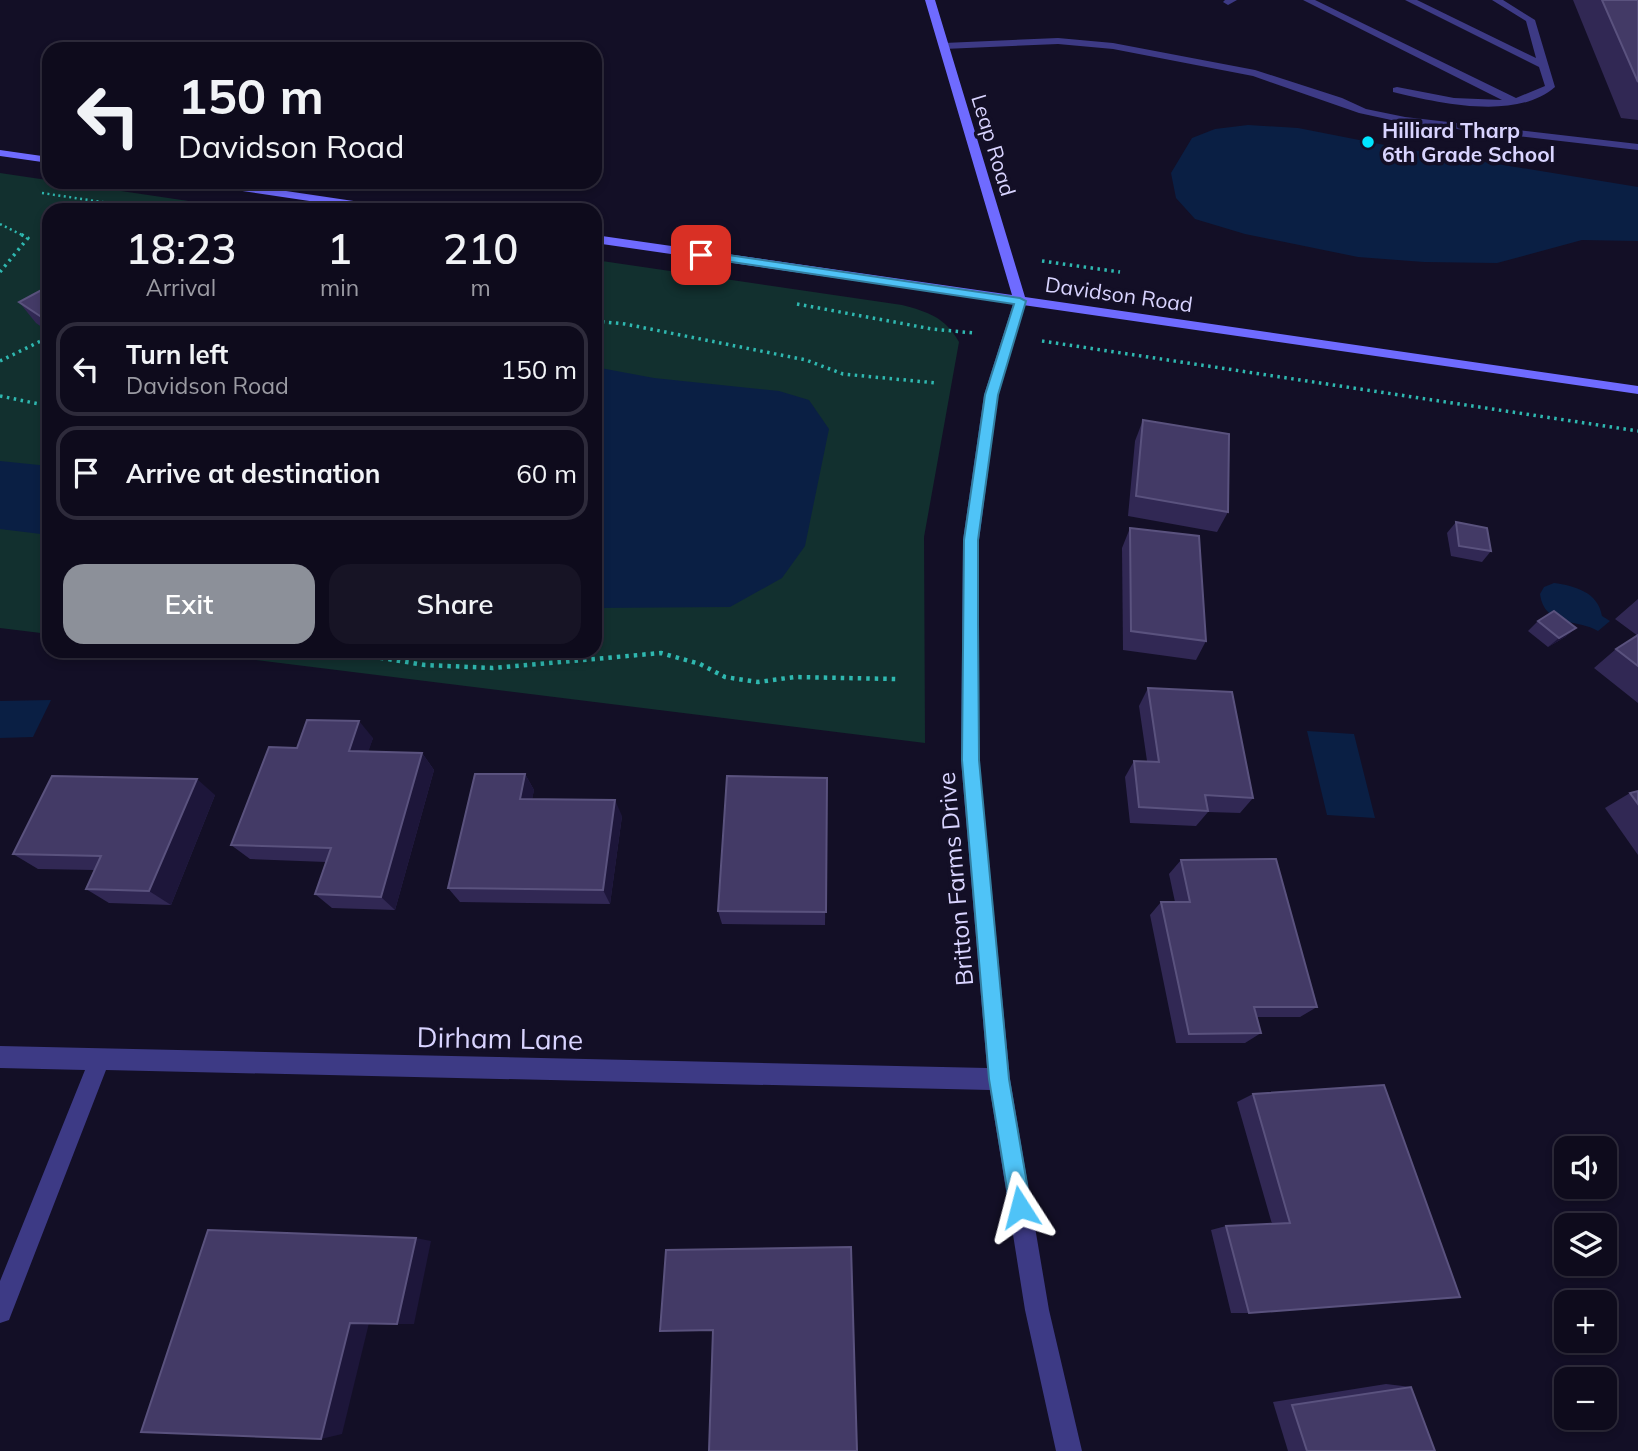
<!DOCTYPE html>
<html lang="en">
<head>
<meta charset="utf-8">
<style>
  :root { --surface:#0e0b1c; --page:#171425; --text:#f1f3f6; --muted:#9b9ba3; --line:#2e2b3b; --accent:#8c9099 }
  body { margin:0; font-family:Mulish,sans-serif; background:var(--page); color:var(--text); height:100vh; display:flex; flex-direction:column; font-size:26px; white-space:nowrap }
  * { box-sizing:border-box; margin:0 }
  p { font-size:23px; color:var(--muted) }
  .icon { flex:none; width:38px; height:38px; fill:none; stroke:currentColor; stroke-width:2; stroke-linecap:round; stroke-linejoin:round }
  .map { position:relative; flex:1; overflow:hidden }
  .panel { position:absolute; left:42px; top:203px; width:560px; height:455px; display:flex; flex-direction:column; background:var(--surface); border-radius:21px; box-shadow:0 4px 10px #0003,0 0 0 2px var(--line) }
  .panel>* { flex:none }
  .hud { position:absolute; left:42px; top:42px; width:560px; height:147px; border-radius:21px; box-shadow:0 4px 10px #0003,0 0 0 2px var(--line); background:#0e0b1c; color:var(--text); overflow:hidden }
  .controls { position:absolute; left:1554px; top:1136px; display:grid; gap:14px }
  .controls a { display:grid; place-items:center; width:63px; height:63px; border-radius:14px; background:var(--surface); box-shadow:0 4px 10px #0003,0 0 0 2px var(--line); font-size:35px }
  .pin { position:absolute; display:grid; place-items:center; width:60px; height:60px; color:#fff; margin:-30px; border-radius:14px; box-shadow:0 4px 10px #0006 }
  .me { position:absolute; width:77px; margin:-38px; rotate:351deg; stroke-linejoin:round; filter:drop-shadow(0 0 5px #0008) }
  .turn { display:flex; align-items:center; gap:24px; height:147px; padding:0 21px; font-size:32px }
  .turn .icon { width:91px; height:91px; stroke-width:2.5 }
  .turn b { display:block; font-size:49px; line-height:60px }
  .eta { display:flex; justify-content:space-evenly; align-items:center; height:119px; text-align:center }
  .eta b { font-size:42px; font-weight:600; line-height:49px }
  .button { display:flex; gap:14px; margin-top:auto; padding:14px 21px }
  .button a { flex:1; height:80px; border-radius:21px; background:var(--accent); color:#fff; font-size:28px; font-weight:600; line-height:80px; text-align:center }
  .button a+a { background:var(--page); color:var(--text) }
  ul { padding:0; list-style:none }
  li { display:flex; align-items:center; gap:21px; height:94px; margin:0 14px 10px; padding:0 7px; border:4px solid var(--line); border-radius:21px }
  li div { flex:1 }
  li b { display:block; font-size:26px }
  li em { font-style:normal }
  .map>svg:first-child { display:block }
  .green { fill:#12302f }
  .water { fill:#0a1f44 }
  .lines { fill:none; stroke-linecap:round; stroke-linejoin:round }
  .path-far2 { stroke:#2fb8b0; stroke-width:2.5; stroke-dasharray:2 3.5; stroke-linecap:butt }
  .path-far1 { stroke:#2fb8b0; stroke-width:3.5; stroke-dasharray:2.5 4.5; stroke-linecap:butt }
  .path { stroke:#2fb8b0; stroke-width:4.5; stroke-dasharray:3.5 5; stroke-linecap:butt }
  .lane { fill:#3d3a85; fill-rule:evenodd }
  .street { fill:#3d3a85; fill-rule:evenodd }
  .secondary { fill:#6f6bff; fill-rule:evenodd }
  .wall { fill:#312854 }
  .shaded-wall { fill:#1d163a }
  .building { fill:#433a66; stroke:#5a527e; stroke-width:2 }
  .route { fill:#4fc3f7; stroke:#337fa1; stroke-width:2 }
  .poi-dot { fill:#00e5ff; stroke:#130f26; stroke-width:2.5 }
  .labels { text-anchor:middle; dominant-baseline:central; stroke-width:7; stroke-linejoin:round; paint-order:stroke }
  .far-poi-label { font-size:21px; font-weight:bold; fill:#d9d4ff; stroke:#130f26; text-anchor:start }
  .far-street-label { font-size:21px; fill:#d9d4ff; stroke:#130f26 }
  .street-label { font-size:24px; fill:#d9d4ff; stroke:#130f26 }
  .near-street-label { font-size:28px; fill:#d9d4ff; stroke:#130f26 }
</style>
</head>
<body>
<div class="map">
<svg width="1638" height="1451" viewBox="0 0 1638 1451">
  <rect width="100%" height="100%" fill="#130f26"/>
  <g class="green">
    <path d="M0 173 249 210H49V634L0 628Z"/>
    <path d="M595 260 902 305C928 312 945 317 959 342L924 537 925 743 183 651H595Z"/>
  </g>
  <g class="water">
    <path d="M1248 125 1298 128 1400 148 1638 187V241L1582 240 1497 263 1424 262 1358 257 1245 234 1195 219 1176 198 1171 173 1192 138 1215 129Z"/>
    <path d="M595 367 654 378 779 391 809 400 829 429 805 546 782 578 730 607 595 608Z"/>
    <path d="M0 461 49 466V535L0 529Z"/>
    <path d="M1554 583C1575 586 1598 592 1602 616L1610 621 1598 631C1579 619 1544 627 1540 594L1544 587Z"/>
    <path d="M51 700 33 737 0 738V701Z"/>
    <path d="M1307 731 1354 734 1375 818 1327 815Z"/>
  </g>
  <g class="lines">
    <g class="path-far2">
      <path d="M42 193 155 210"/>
      <path d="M0 224 24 236"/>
    </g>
    <g class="path-far1">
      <path d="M1042 261 1120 272"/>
      <path d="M0 272 28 238 20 234"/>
      <path d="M797 304 932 329 974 333"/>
      <path d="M595 321 625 324 806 360 843 374 936 383"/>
      <path d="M1042 341 1638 431"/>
      <path d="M0 361 49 337"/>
      <path d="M0 396 49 406"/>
    </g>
    <path class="path" d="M338 651 425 665 493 668 661 653 700 664 725 677 758 682 795 677 897 679"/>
    <g class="lane">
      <path d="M1225 0H1237L1228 5 1223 2Z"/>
      <path d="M1303 0H1315L1516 98 1545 86 1539 67 1405 0H1417L1536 58 1526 21 1492 0H1503L1535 20 1555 87C1516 121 1439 103 1393 92V88L1397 87 1454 98 1502 100Z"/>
      <path d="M1058 38 1113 43 1255 70 1342 98 1366 109 1405 117 1638 144V150L1405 123 1359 113 1253 76 1113 49 1058 44 944 49 939 46 944 43Z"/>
    </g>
    <path class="street" d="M1020 297 1026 301 998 395 979 540V760L1010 1079 1049 1310 1082 1451H1056L1025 1310 990 1090 106 1070 9 1320 0 1323V1281L85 1070 0 1068V1046L987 1068 961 760 963 540 984 395 1014 301Z"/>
    <g class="secondary">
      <path d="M925 0H935L1025 297 1638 386V394L595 243V235L1012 295Z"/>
      <path d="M0 150 49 157V163L0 156Z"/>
      <path d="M196 182H225L394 207 400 210H370L202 185Z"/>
    </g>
  </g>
  <g class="wall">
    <path d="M1573 0H1638V120L1621 118Z"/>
    <path d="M49 286V332L36 323 19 302Z"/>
    <path d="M1143 420 1228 512 1217 532 1128 516 1135 441Z"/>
    <path d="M1456 522 1491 551 1482 562 1451 556 1447 533Z"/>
    <path d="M1130 528 1206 641 1196 660 1123 650 1122 548Z"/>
    <path d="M1638 599V703L1594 668 1616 649 1638 636 1615 619Z"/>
    <path d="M1538 621 1576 628 1565 637 1548 647 1528 631Z"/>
    <path d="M1148 688 1253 798 1240 813 1208 812 1196 826 1130 823 1125 777 1134 761H1147L1139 706Z"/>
    <path d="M373 738 368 751 422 753 434 770 395 910 332 908 315 894 326 862 250 859 231 845 297 748Z"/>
    <path d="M525 774 534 790 532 799 622 816 610 904 460 902 448 888Z"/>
    <path d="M827 778 825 925 722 924 718 911Z"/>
    <path d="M1638 791V855L1605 808 1630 793Z"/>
    <path d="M215 795 171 905 109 903 86 889 94 870 38 869 13 854Z"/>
    <path d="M1181 860 1317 1007 1300 1017H1257L1261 1033 1245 1043H1176L1150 915 1161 902H1175L1169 874Z"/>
    <path d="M1384 1085 1249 1313H1231L1211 1230 1226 1226 1272 1224 1237 1102 1253 1094Z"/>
    <path d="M1386 1384 1411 1387 1435 1451H1288L1273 1402Z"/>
  </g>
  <g class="shaded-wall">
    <path d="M1576 628 1565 637 1548 647 1559 638Z"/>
    <path d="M359 721 373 738 363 768 349 751Z"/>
    <path d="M422 753 434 770 395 910 381 897Z"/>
    <path d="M525 774 534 790 529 815 520 799Z"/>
    <path d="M197 779 215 795 171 905 149 891Z"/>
    <path d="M615 800 622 816 610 904 603 890Z"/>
    <path d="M416 1238 431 1241 414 1324H397Z"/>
    <path d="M350 1323H369L342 1434 321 1439Z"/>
  </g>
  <g class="building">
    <path d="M1602 0H1638V82Z"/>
    <path d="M49 286V322L19 302Z"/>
    <path d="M1143 420 1229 434 1228 512 1136 496Z"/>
    <path d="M1456 522 1487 528 1491 551 1459 546Z"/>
    <path d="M1130 528 1199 536 1206 641 1131 631Z"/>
    <path d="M1554 611 1576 628 1559 638 1538 621Z"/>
    <path d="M1638 635V666L1616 649Z"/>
    <path d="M1148 688 1232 692 1253 798 1205 795 1208 811 1139 807 1134 761 1159 762Z"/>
    <path d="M307 720 359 721 349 751 422 753 381 897 315 894 331 848 231 845 269 747 297 748Z"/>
    <path d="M475 774H525L520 799 615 800 603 890 448 888Z"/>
    <path d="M52 776 197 779 149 891 86 889 101 856 13 854Z"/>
    <path d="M727 776 827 778 826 912 718 911Z"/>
    <path d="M1638 791V804L1630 793Z"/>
    <path d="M1276 859 1317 1007H1254L1261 1033 1189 1034 1161 902H1190L1181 860Z"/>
    <path d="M1384 1085 1460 1297 1249 1313 1226 1226 1290 1223 1253 1094Z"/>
    <path d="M208 1230 416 1238 397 1324 350 1323 321 1439 141 1432Z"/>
    <path d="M851 1247 857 1451H709L713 1330 660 1331 666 1250Z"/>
    <path d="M1411 1387 1435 1451H1307L1292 1405Z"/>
  </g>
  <path class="route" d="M701 251 1020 298 1026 301 998 395 978 540V623L979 760 1009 1079 1031 1207 1027 1214 1020 1217 1013 1214 1010 1207 989 1079 962 760 964 540 985 395 1014 304 698 257 696 255Z"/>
  <circle class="poi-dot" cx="1368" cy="142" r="7"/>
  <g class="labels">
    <g class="far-poi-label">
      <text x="1382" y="130">Hilliard Tharp<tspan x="1382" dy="24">6th Grade School</tspan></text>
    </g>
    <g class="far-street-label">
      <text transform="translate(994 145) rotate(73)">Leap Road</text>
      <text transform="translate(1119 294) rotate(8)">Davidson Road</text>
    </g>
    <g class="street-label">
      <text transform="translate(955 879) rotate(-95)">Britton Farms Drive</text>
    </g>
    <g class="near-street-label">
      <text transform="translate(500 1038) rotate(1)">Dirham Lane</text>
    </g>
  </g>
</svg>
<div class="controls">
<a><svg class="icon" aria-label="sound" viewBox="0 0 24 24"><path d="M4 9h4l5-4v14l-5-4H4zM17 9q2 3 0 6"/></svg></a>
<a><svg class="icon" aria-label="layers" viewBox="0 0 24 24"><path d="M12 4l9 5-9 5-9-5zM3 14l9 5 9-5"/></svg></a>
<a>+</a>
<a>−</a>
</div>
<div class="pin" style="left:701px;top:255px;background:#d93025"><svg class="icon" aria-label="arrive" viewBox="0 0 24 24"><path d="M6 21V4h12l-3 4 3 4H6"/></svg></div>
<svg class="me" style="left:1020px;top:1207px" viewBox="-20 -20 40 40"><path d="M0-17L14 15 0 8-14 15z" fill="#4fc3f7" stroke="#fff" stroke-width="4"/></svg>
<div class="hud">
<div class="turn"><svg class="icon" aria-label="left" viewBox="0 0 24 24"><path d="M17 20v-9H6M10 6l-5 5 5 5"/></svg><div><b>150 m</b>Davidson Road</div></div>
</div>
<section class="panel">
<div class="eta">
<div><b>18:23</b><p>Arrival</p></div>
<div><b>1</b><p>min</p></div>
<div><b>210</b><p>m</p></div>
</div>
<ul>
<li><svg class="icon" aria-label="left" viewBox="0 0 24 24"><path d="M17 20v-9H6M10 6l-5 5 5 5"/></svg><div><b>Turn left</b><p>Davidson Road</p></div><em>150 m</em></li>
<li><svg class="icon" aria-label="arrive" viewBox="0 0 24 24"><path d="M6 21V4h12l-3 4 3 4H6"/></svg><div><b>Arrive at destination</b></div><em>60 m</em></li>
</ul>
<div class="button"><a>Exit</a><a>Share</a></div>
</section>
</div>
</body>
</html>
